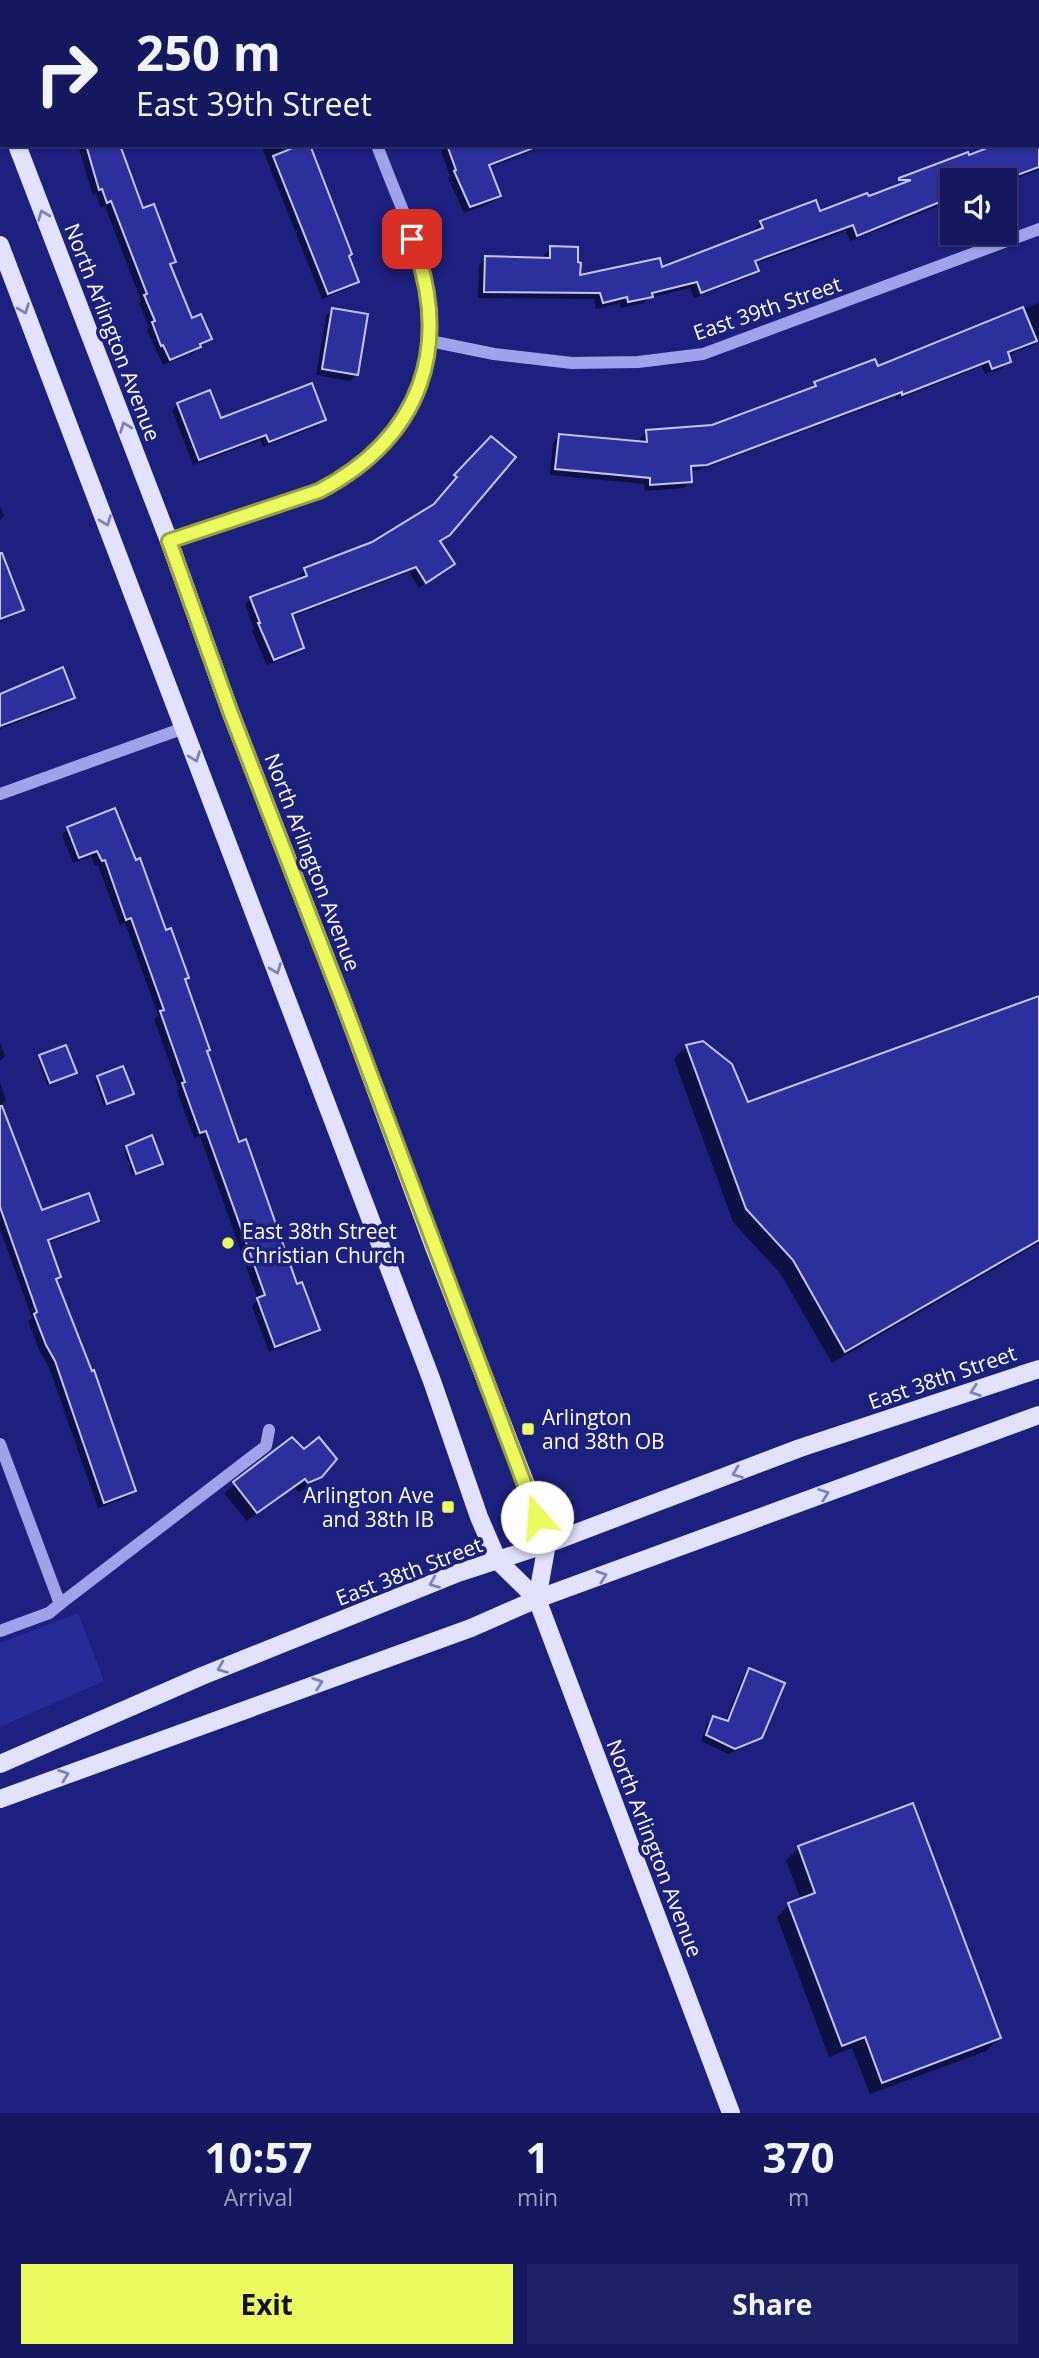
<!DOCTYPE html>
<html lang="en">
<head>
<meta charset="utf-8">
<style>
  :root { --surface:#15185f; --page:#1e2165; --text:#f1f3f6; --muted:#9da0bd; --line:#343774; --accent:#ebfa5c }
  body { margin:0; font-family:"Open Sans",sans-serif; background:var(--page); color:var(--text); height:100vh; display:flex; flex-direction:column; font-size:26px; white-space:nowrap }
  * { box-sizing:border-box; margin:0 }
  p { font-size:23px; color:var(--muted) }
  .icon { flex:none; width:38px; height:38px; fill:none; stroke:currentColor; stroke-width:2; stroke-linecap:round; stroke-linejoin:round }
  .map { position:relative; height:2113px; overflow:hidden }
  .side { display:flex; flex-direction:column; background:var(--surface); flex:1 }
  .side>* { flex:none }
  .banner { position:absolute; left:0px; top:0px; width:1040px; height:147px; box-shadow:0 2px 5px #0004,0 0 0 2px var(--line); background:#15185f; color:var(--text); overflow:hidden }
  .buttons { position:absolute; left:940px; top:168px; display:grid; gap:14px }
  .buttons a { display:grid; place-items:center; width:77px; height:77px; border-radius:0px; background:var(--surface); box-shadow:0 2px 5px #0004,0 0 0 2px var(--line); font-size:35px }
  .pin { position:absolute; display:grid; place-items:center; width:60px; height:60px; color:#fff; margin:-30px; border-radius:14px; box-shadow:0 4px 10px #0006 }
  .me { position:absolute; width:77px; margin:-38px; rotate:341deg; stroke-linejoin:round; filter:drop-shadow(0 0 5px #0008) }
  .turn { display:flex; align-items:center; gap:24px; height:147px; padding:0 21px; font-size:32px }
  .turn .icon { width:91px; height:91px; stroke-width:2.5 }
  .turn b { display:block; font-size:49px; line-height:60px }
  .eta { display:flex; justify-content:space-evenly; align-items:center; height:119px; text-align:center }
  .eta b { font-size:42px; font-weight:700; line-height:49px }
  .primary-button { display:flex; gap:14px; margin-top:auto; padding:14px 21px }
  .primary-button a { flex:1; height:80px; border-radius:0px; background:var(--accent); color:#111; font-size:28px; font-weight:700; line-height:80px; text-align:center }
  .primary-button a+a { background:var(--page); color:var(--text) }
  .map>svg:first-child { display:block }
  .green { fill:#252c98 }
  .shadow { fill:#0007 }
  .building { fill:#2a319d; stroke:#c3c6f7; stroke-width:2 }
  .lines { fill:none; stroke-linecap:round; stroke-linejoin:round }
  .minor { stroke:#9fa3e9; stroke-width:12 }
  .major { stroke:#e2e2fe; stroke-width:18 }
  .oneway { stroke:#7f81be }
  .route-casing { stroke:#99a23c; stroke-width:18 }
  .route { stroke:#ebfa5c; stroke-width:12 }
  .poi-dot { fill:#ebfa5c; stroke:#1c207f; stroke-width:2.5 }
  .labels { text-anchor:middle; dominant-baseline:central; stroke-width:7; stroke-linejoin:round; paint-order:stroke }
  .street-label { font-size:21px; fill:#fff; stroke:#1c207f }
  .poi-label { font-size:21px; fill:#fff; stroke:#1c207f; text-anchor:start }
</style>
</head>
<body>
<div class="map">
<svg width="1039" height="2113" viewBox="0 0 1039 2113">
  <rect width="100%" height="100%" fill="#1c207f"/>
  <path class="green" d="M78 1613 104 1681 0 1727V1643Z"/>
  <g class="shadow">
    <path d="M19 0H58L59 2H20Z"/>
    <path d="M385 0H458L459 2H386Z"/>
    <path d="M817 0H930L925 2Z"/>
    <path d="M1038 131 1039 170 1004 183V180H952V201L850 241 846 231 754 264 757 270 750 277 694 298 690 288 649 298 644 303 621 308 620 303 596 309 594 299 478 298 479 265 486 258 544 260V255L551 248 579 277 661 269 755 233 754 229 761 222 819 214 906 184 912 175 1038 145Z"/>
    <path d="M78 145H119L142 210 174 262 169 266 191 321 210 339 193 353 163 365 147 330 149 327 139 303 141 301 105 206 101 208 96 194 93 195Z"/>
    <path d="M261 145H308L357 281 350 288 322 299Z"/>
    <path d="M448 145H548L489 168 499 196 493 202 464 213 448 178 450 176 441 151Z"/>
    <path d="M1039 303V343L1007 355 1009 361 1003 368 985 374 982 366 896 400 895 397 699 470 690 471V482L684 488 645 491 644 484 550 475 553 442 560 435 641 443 640 438 647 432 712 427 809 389 815 383 877 368Z"/>
    <path d="M332 310 357 374 350 381 316 375 326 316Z"/>
    <path d="M178 404 220 420H324L317 426 263 447 260 440 193 465 172 410Z"/>
    <path d="M491 438 448 534 439 543 452 564 419 588 409 572 291 617 302 648 296 654 267 665 252 631 254 629 245 604 251 598 301 580 299 576 305 570 373 544 433 507 452 484 450 482Z"/>
    <path d="M0 506 4 516 0 520Z"/>
    <path d="M0 564 22 609 15 615 0 621Z"/>
    <path d="M62 669 73 698 66 704 0 729V696Z"/>
    <path d="M114 810 165 932 187 978 183 981 238 1144 295 1286 318 1330 311 1336 269 1352 252 1306 258 1300 200 1136 194 1138 177 1091 179 1089 154 1019 158 1015 125 923 120 925 98 865 95 866 91 856 73 863 62 835 68 829Z"/>
    <path d="M1039 1004V1243L832 1363 780 1273 733 1222 674 1059 686 1046 747 1104Z"/>
    <path d="M0 1043 5 1056 0 1061Z"/>
    <path d="M40 1057 75 1073 47 1085 38 1059Z"/>
    <path d="M122 1068 132 1094 104 1106 95 1080Z"/>
    <path d="M0 1083 6 1100 0 1106Z"/>
    <path d="M0 1121 41 1213 97 1220 91 1226 47 1243 59 1276 55 1281 134 1491 128 1497 98 1508 49 1367 40 1352 28 1321 32 1318 0 1229Z"/>
    <path d="M127 1147 161 1163 133 1175 124 1150Z"/>
    <path d="M292 1439 321 1476 310 1487 298 1492 295 1487 247 1521 224 1493Z"/>
    <path d="M750 1670 760 1737 754 1743 728 1754 701 1741 707 1724 714 1718 725 1722 743 1677Z"/>
    <path d="M799 1848 999 2038 986 2051 870 2094 852 2048 829 2057 777 1917 789 1905 801 1900 786 1860Z"/>
  </g>
  <g class="building">
    <path d="M86 145H120L143 208 154 204 176 262 170 264 192 318 201 314 212 339 200 344 201 347 170 360 163 345 161 346 152 322 155 321 144 295 147 294 111 201 107 203 102 189 99 190Z"/>
    <path d="M300 145H310L352 254 349 256 359 282 328 294 273 156Z"/>
    <path d="M447 145H535L536 147 489 165 501 196 470 207 454 171 456 170Z"/>
    <path d="M995 145H1039V167L1004 180H952V197L857 236 853 225 755 261 759 271 701 293 697 282 652 293 653 297 628 302 627 297 603 303 600 293 484 292 485 256 550 258V246L578 247V262L581 263 580 275 660 258 662 267 763 228 760 221 816 200 820 211 867 193 869 196 911 180H899V178L968 152 969 155Z"/>
    <path d="M1023 307 1037 341 1008 352 1011 362 992 369 989 361 902 395V392L707 465 691 466 692 482 650 485V478L555 469 559 434 647 442 646 430 712 425 816 386 814 382 875 359 878 366Z"/>
    <path d="M332 308 368 314 358 375 322 369Z"/>
    <path d="M312 383 326 420 269 442 266 435 199 460 177 403 210 390 221 418Z"/>
    <path d="M491 436 516 457 450 535 440 541 455 564 426 583 416 567 292 614 304 648 274 660 258 623H260L250 597 307 576 304 568 372 542 434 504 457 477 454 475Z"/>
    <path d="M0 553H2L24 610 0 619Z"/>
    <path d="M63 667 75 698 0 726V694Z"/>
    <path d="M115 808 136 860 140 858 166 930 171 928 189 978 185 979 210 1050 207 1051 239 1142 246 1139 297 1284 302 1282 320 1330 275 1347 257 1298 265 1295 206 1131 200 1133 182 1083 185 1082 160 1011 164 1010 131 918 126 920 105 860 102 861 97 851 79 858 67 827Z"/>
    <path d="M1039 996V1240L845 1352 793 1260 746 1209 686 1045 703 1041 732 1064 748 1102Z"/>
    <path d="M66 1045 77 1073 50 1083 39 1055Z"/>
    <path d="M123 1066 134 1094 107 1104 97 1076Z"/>
    <path d="M0 1106H2L42 1210 89 1193 99 1221 48 1240 61 1277 56 1279 92 1371 94 1370 136 1491 104 1503 55 1361 46 1345 34 1314 37 1312 0 1207Z"/>
    <path d="M152 1135 163 1164 136 1174 126 1146Z"/>
    <path d="M292 1437 304 1449 319 1437 337 1459 322 1477 308 1483 305 1479 257 1513 233 1482Z"/>
    <path d="M749 1668 785 1683 762 1738 735 1749 706 1735 713 1716 728 1721Z"/>
    <path d="M913 1803 1001 2038 882 2083 865 2037 842 2046 788 1903 815 1893 798 1846Z"/>
  </g>
  <g class="lines">
    <g class="minor">
      <path d="M322 0 323 2"/>
      <path d="M626 2 630 0"/>
      <path d="M430 341 494 354 572 363 638 362 703 354 1039 229"/>
      <path d="M169 541 319 491C400 448 446 374 426 281 417 238 392 187 377 145"/>
      <path d="M0 794 184 728"/>
      <path d="M0 1444 60 1604"/>
      <path d="M0 1631 49 1613 60 1604 266 1446 269 1430"/>
    </g>
    <g class="major">
      <path d="M0 102 2 107"/>
      <path d="M17 145 169 541 230 711 343 1002 434 1247 530 1495 547 1544 537 1599"/>
      <path d="M0 245 432 1381 479 1517 498 1561 537 1599 731 2113"/>
      <path d="M0 1764 202 1676 458 1573 547 1544 800 1448 1039 1369"/>
      <path d="M0 1799 471 1628 537 1599 1039 1415"/>
    </g>
  </g>
  <defs><path id="oneway-chevron" d="M-2-3.5L2.5 0L-2 3.5" fill="none" stroke-width="1.6" stroke-linecap="round" stroke-linejoin="round" transform="scale(1.75)"/></defs>
  <g class="oneway">
    <use href="#oneway-chevron" transform="translate(43 215) rotate(-111)"/>
    <use href="#oneway-chevron" transform="translate(24 309) rotate(69)"/>
    <use href="#oneway-chevron" transform="translate(125 427) rotate(-111)"/>
    <use href="#oneway-chevron" transform="translate(106 521) rotate(69)"/>
    <use href="#oneway-chevron" transform="translate(195 757) rotate(69)"/>
    <use href="#oneway-chevron" transform="translate(276 969) rotate(69)"/>
    <use href="#oneway-chevron" transform="translate(975 1391) rotate(161)"/>
    <use href="#oneway-chevron" transform="translate(737 1473) rotate(159)"/>
    <use href="#oneway-chevron" transform="translate(824 1494) rotate(-20)"/>
    <use href="#oneway-chevron" transform="translate(602 1576) rotate(-20)"/>
    <use href="#oneway-chevron" transform="translate(434 1583) rotate(158)"/>
    <use href="#oneway-chevron" transform="translate(222 1668) rotate(158)"/>
    <use href="#oneway-chevron" transform="translate(318 1683) rotate(-19)"/>
    <use href="#oneway-chevron" transform="translate(64 1775) rotate(-20)"/>
  </g>
  <g class="lines">
    <g class="route-casing">
      <path id="route" d="M412 239C453 346 422 437 319 491L169 541 230 711 343 1002 537 1517"/>
    </g>
    <use href="#route" class="route"/>
  </g>
  <g class="poi-dot">
    <circle cx="228" cy="1243" r="7"/>
    <rect x="521" y="1422" width="14" height="14" rx="3.5"/>
    <rect x="441" y="1500" width="14" height="14" rx="3.5"/>
  </g>
  <g class="labels">
    <g class="street-label">
      <text transform="translate(767 308) rotate(-19)">East 39th Street</text>
      <text transform="translate(113 332) rotate(69)">North Arlington Avenue</text>
      <text transform="translate(313 862) rotate(69)">North Arlington Avenue</text>
      <text transform="translate(942 1377) rotate(-19)">East 38th Street</text>
      <text transform="translate(409 1571) rotate(-21)">East 38th Street</text>
      <text transform="translate(655 1848) rotate(69)">North Arlington Avenue</text>
    </g>
    <g class="poi-label">
      <text x="242" y="1231">East 38th Street<tspan x="242" dy="24">Christian Church</tspan></text>
      <text x="542" y="1417">Arlington<tspan x="542" dy="24">and 38th OB</tspan></text>
      <text x="434" y="1495" text-anchor="end">Arlington Ave<tspan x="434" dy="24">and 38th IB</tspan></text>
    </g>
  </g>
</svg>
<div class="buttons">
<a><svg class="icon" aria-label="sound" viewBox="0 0 24 24"><path d="M4 9h4l5-4v14l-5-4H4zM17 9q2 3 0 6"/></svg></a>
</div>
<div class="pin" style="left:412px;top:239px;background:#d93025"><svg class="icon" aria-label="arrive" viewBox="0 0 24 24"><path d="M6 21V4h12l-3 4 3 4H6"/></svg></div>
<svg class="me" style="left:537px;top:1517px" viewBox="-20 -20 40 40"><circle r="19" fill="#fff"/><path d="M0-13L10 11 0 6-10 11z" fill="#ebfa5c"/></svg>
<div class="banner">
<div class="turn"><svg class="icon" aria-label="right" viewBox="0 0 24 24"><path d="M7 20v-9h11M14 6l5 5-5 5"/></svg><div><b>250 m</b>East 39th Street</div></div>
</div>
</div>
<section class="side">
<div class="eta">
<div><b>10:57</b><p>Arrival</p></div>
<div><b>1</b><p>min</p></div>
<div><b>370</b><p>m</p></div>
</div>
<div class="primary-button"><a>Exit</a><a>Share</a></div>
</section>
</body>
</html>
